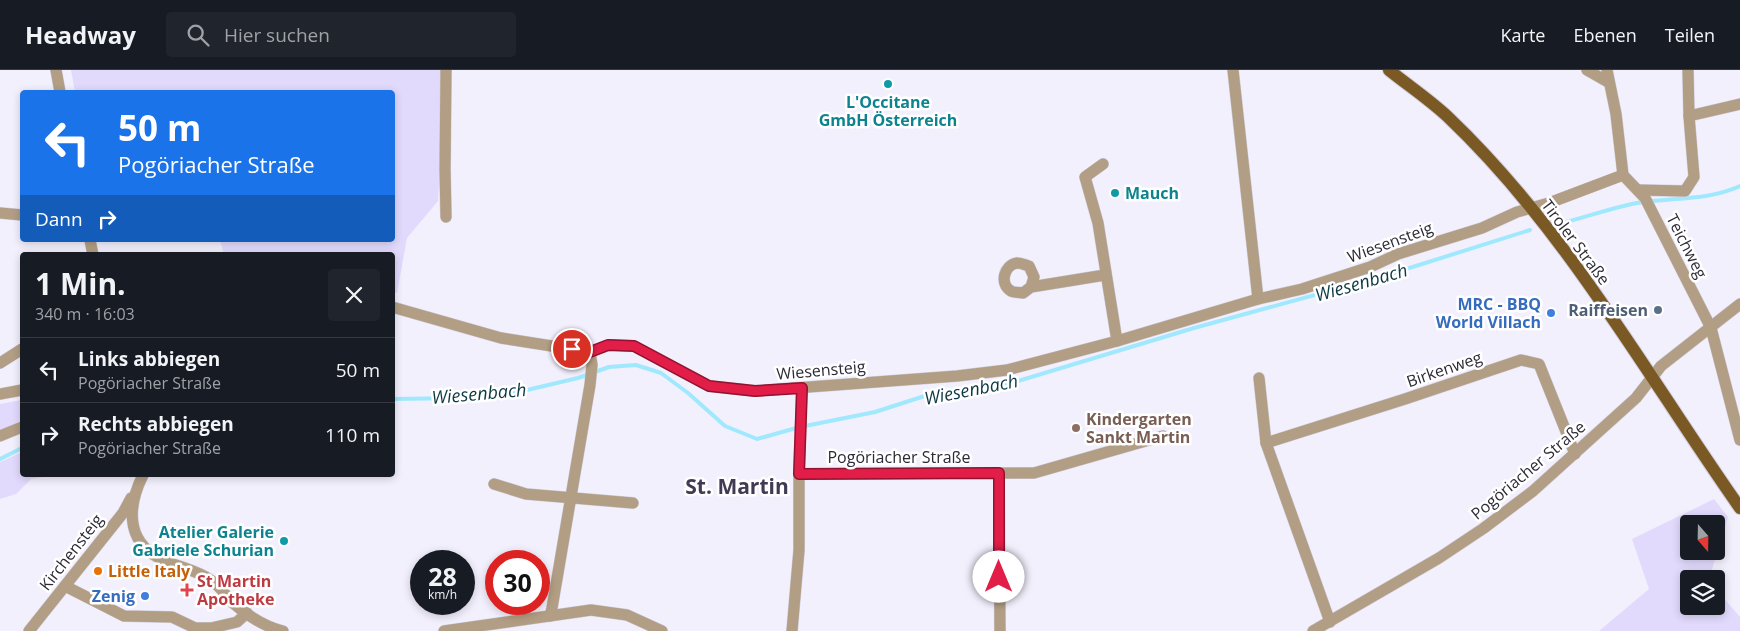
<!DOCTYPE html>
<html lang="de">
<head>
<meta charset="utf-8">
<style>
  :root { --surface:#171b24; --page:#20242c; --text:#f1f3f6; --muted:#9ea1a6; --line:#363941 }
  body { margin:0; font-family:"Open Sans",sans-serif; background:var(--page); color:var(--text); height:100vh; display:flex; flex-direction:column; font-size:19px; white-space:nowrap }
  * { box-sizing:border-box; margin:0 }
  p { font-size:16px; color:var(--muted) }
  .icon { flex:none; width:28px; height:28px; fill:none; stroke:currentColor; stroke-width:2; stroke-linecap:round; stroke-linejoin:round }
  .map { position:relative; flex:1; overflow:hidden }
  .panel { position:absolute; left:20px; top:182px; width:375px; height:225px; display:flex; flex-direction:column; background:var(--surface); border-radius:5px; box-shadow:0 2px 8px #0003 }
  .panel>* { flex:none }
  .guide { position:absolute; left:20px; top:20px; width:375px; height:152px; border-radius:5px; box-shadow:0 2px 8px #0003; background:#1a73e8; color:#fff; overflow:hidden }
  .needle { width:32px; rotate:160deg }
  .fabs { position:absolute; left:1680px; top:445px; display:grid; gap:10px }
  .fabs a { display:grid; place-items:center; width:45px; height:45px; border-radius:5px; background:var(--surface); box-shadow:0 2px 8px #0003; font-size:25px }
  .speed { position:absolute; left:410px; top:480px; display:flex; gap:10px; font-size:25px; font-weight:700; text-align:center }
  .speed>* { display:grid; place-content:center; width:65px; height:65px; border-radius:50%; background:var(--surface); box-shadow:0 2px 8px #0003; line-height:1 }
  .speed small { font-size:12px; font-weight:400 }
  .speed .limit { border:8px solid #d22; background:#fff; color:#111 }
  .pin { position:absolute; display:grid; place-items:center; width:42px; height:42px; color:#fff; margin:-21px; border:2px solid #fff; border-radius:50%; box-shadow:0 1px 5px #0007 }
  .me { position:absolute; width:55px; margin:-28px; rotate:0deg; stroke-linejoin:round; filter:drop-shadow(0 0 4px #0008) }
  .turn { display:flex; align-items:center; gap:18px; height:105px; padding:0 15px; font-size:22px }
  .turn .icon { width:65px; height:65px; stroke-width:2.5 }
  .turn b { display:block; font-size:35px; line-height:42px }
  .then { display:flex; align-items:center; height:48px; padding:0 15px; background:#0003; gap:10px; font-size:19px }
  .round { display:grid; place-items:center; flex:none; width:52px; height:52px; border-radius:5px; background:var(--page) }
  .overview { display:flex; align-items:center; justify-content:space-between; height:85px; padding:0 15px }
  h1 { font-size:30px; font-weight:700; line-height:38px }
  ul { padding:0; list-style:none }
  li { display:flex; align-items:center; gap:15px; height:65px; padding:0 15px; border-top:1px solid var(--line) }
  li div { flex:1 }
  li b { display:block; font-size:19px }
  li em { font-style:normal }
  header { display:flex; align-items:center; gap:30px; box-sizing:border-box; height:70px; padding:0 25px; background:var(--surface); border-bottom:1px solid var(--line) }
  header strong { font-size:24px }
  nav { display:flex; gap:28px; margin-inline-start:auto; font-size:18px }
  .search { width:350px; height:45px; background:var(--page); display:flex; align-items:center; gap:12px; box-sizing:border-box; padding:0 18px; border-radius:5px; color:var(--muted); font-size:19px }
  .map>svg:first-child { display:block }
  .green { fill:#e2dafd; fill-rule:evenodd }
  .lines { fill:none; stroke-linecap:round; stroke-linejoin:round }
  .stream { stroke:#a0e8fd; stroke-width:4 }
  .street-casing { stroke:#cfccd9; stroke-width:12 }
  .primary-casing { stroke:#cfccd9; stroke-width:14 }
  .street { stroke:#b29e84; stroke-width:11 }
  .primary { stroke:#7a5924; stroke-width:12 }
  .route-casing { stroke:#92132f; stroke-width:12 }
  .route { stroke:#e11d48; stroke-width:9 }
  .culture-dot { fill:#0f9aa8; stroke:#fff; stroke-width:2 }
  .service-dot { fill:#5c6f8a; stroke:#fff; stroke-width:2 }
  .shop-dot { fill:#3f7fe0; stroke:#fff; stroke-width:2 }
  .education-dot { fill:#8d6e63; stroke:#fff; stroke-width:2 }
  .food-dot { fill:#e8710a; stroke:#fff; stroke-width:2 }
  .health-dot { fill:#e0444e; stroke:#fff; stroke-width:2 }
  .labels { text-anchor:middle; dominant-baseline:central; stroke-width:5; stroke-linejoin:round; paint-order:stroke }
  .culture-label { font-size:16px; font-weight:bold; fill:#0d838f; stroke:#fff }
  .street-label { font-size:16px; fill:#2d2a36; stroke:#fff }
  .shop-label { font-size:16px; font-weight:bold; fill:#366cbe; stroke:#fff; text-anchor:end }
  .service-label { font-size:16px; font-weight:bold; fill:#4e5e75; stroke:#fff; text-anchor:end }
  .education-label { font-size:16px; font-weight:bold; fill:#785e54; stroke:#fff; text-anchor:start }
  .food-label { font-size:16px; font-weight:bold; fill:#c56008; stroke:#fff; text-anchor:start }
  .health-label { font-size:16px; font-weight:bold; fill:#be3a42; stroke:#fff; text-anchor:start }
  .water-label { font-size:18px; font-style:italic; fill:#0b3843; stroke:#fff }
  .district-label { font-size:21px; font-weight:bold; fill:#403a53; stroke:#fff }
</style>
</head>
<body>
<header>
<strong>Headway</strong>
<div class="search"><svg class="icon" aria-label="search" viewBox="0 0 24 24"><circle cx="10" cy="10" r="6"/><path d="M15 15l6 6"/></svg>Hier suchen</div>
<nav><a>Karte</a><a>Ebenen</a><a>Teilen</a></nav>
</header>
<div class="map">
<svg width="1740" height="561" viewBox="0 0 1740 561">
  <rect width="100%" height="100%" fill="#f3f0fd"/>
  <g class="green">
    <path d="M71 0H446L438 131 407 168 397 223 393 222 392 185H224L220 170H392V22H75Z"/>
    <path d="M22 330V350L0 361V334Z"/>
    <path d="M22 382V405H55L31 409 16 424 0 429V392Z"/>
    <path d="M1714 429 1728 447 1709 509H1689V536H1716V519L1740 547V561H1599L1649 519 1632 469ZM1689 454H1716V481H1689Z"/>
  </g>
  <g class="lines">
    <g class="stream">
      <path d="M1562 153C1587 147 1611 138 1637 133 1672 127 1707 131 1740 116"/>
      <path d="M392 329 461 328 510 324 578 308 609 297 636 295 661 303 688 323 725 356 757 369 800 357 875 342 937 322 1008 314 1194 258 1384 206 1530 160"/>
      <path d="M0 389 22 378"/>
    </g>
    <g class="street-casing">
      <g id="street">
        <path d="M56 0 60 22"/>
        <path d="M446 0 445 99 446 147"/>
        <path d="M1233 0 1258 229"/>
        <path d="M1587 0 1608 12"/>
        <path d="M1607 0 1616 44 1623 105 1645 128 1711 258 1740 370"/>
        <path d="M1688 0 1689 46"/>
        <path d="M1103 94 1085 107 1098 153 1117 271"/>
        <path d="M1638 120 1685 121 1694 107 1689 46 1740 34"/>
        <path d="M0 143 22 145"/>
        <path d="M90 170 93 185"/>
        <path d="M1031 217 1034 207 1029 196C1025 195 1021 193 1017 193 1004 195 999 214 1011 221 1014 223 1020 222 1023 223L1031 217 1105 205"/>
        <path d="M392 237 501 268 590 282 609 275 634 276 709 316 755 321 957 306 1007 300 1117 271 1258 229 1302 219 1370 197 1398 184 1482 158 1517 142 1549 133 1623 105"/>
        <path d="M0 293 22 279"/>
        <path d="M1259 308 1266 373"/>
        <path d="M0 324 22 320"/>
        <path d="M0 366 22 357"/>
        <path d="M999 403 1000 561"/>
        <path d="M799 404 1034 403 1163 366"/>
        <path d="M143 405C128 435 125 470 159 488 176 497 196 499 212 511 220 516 226 526 233 533 247 545 265 557 283 561"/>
        <path d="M494 414 526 424 633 433"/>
        <path d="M65 516 124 546 172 547 195 558H211L237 552 247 543"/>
        <path d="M550 546 552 538 590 315 592 295 590 282"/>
        <path d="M1330 552 1266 373 1405 329 1521 290 1539 294 1575 384"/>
        <path d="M29 561 123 443 131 428"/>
        <path d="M444 561 591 540 627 545 662 561"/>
        <path d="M792 561 799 480V404L802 318"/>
        <path d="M1313 561 1439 488 1484 458 1533 421 1636 328 1661 296 1740 234"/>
      </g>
    </g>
    <g class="primary-casing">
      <path id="primary" d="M1389 0C1409 16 1430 30 1448 47 1567 160 1647 306 1740 438"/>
    </g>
    <use href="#street" class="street"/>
    <use href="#primary" class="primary"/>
  </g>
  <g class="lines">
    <g class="route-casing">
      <path id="route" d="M572 279 590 282 608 275 634 276 709 316 755 321 802 318 799 404 999 403V507"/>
    </g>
    <use href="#route" class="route"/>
  </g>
  <g class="culture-dot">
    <circle cx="888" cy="14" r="5"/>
    <circle cx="1115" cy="123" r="5"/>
    <circle cx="284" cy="471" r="5"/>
  </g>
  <circle class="service-dot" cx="1658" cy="240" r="5"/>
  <g class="shop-dot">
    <circle cx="1551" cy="243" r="5"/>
    <circle cx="145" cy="526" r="5"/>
  </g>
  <circle class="education-dot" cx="1076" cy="358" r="5"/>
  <circle class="food-dot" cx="98" cy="501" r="5"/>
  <path class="health-dot" d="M184.5 512.5h5v5h5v5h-5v5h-5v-5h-5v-5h5z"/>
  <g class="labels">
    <g class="culture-label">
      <text x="888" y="32">L'Occitane<tspan x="888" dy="18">GmbH Österreich</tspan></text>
      <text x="1125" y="123" text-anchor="start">Mauch</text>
      <text x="274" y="462" text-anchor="end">Atelier Galerie<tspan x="274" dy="18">Gabriele Schurian</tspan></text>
    </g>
    <g class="street-label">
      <text transform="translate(1390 172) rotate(-20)">Wiesensteig</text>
      <text transform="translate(1576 172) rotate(53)">Tiroler Straße</text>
      <text transform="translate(1687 176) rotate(63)">Teichweg</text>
      <text transform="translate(1444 299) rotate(-19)">Birkenweg</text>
      <text transform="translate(821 300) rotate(-5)">Wiesensteig</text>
      <text x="899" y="387">Pogöriacher Straße</text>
      <text transform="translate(1528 400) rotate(-40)">Pogöriacher Straße</text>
      <text transform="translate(71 482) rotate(-52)">Kirchensteig</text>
    </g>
    <g class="shop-label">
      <text x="1541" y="234">MRC - BBQ<tspan x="1541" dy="18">World Villach</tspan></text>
      <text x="135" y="526">Zenig</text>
    </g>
    <g class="service-label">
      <text x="1648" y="240">Raiffeisen</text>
    </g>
    <g class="education-label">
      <text x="1086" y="349">Kindergarten<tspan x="1086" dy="18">Sankt Martin</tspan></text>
    </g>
    <g class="food-label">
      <text x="108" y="501">Little Italy</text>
    </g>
    <g class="health-label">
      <text x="197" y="511">St Martin<tspan x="197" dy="18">Apotheke</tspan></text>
    </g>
    <g class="water-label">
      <text transform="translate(1361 212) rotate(-16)">Wiesenbach</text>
      <text transform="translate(971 319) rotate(-11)">Wiesenbach</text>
      <text transform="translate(479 323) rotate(-5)">Wiesenbach</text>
    </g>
    <g class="district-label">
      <text x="737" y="416">St. Martin</text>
    </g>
  </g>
</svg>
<div class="fabs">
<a><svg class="needle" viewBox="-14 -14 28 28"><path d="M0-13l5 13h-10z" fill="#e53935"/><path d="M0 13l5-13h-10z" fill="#9ea1a6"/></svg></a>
<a><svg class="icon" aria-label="layers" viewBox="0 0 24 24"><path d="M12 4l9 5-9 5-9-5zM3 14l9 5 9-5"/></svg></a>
</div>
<div class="speed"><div>28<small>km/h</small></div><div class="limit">30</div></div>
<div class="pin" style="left:572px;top:279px;background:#d93025"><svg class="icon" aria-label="arrive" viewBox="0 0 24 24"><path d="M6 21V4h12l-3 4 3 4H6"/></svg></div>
<svg class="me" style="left:999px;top:507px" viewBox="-20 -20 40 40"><circle r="19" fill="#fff"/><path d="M0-13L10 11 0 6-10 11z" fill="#e11d48"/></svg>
<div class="guide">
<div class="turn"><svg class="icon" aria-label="left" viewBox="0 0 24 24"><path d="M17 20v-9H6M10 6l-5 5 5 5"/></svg><div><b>50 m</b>Pogöriacher Straße</div></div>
<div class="then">Dann<svg class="icon" aria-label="right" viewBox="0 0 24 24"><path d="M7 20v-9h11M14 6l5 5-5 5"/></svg></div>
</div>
<section class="panel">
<div class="overview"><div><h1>1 Min.</h1><p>340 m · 16:03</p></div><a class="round"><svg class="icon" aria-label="close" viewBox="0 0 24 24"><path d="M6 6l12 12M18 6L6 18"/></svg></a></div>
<ul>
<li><svg class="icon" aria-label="left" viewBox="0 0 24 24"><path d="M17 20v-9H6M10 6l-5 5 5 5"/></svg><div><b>Links abbiegen</b><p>Pogöriacher Straße</p></div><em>50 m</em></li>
<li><svg class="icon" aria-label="right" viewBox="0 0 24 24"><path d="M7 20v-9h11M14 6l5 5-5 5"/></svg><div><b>Rechts abbiegen</b><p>Pogöriacher Straße</p></div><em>110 m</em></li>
</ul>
</section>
</div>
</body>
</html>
